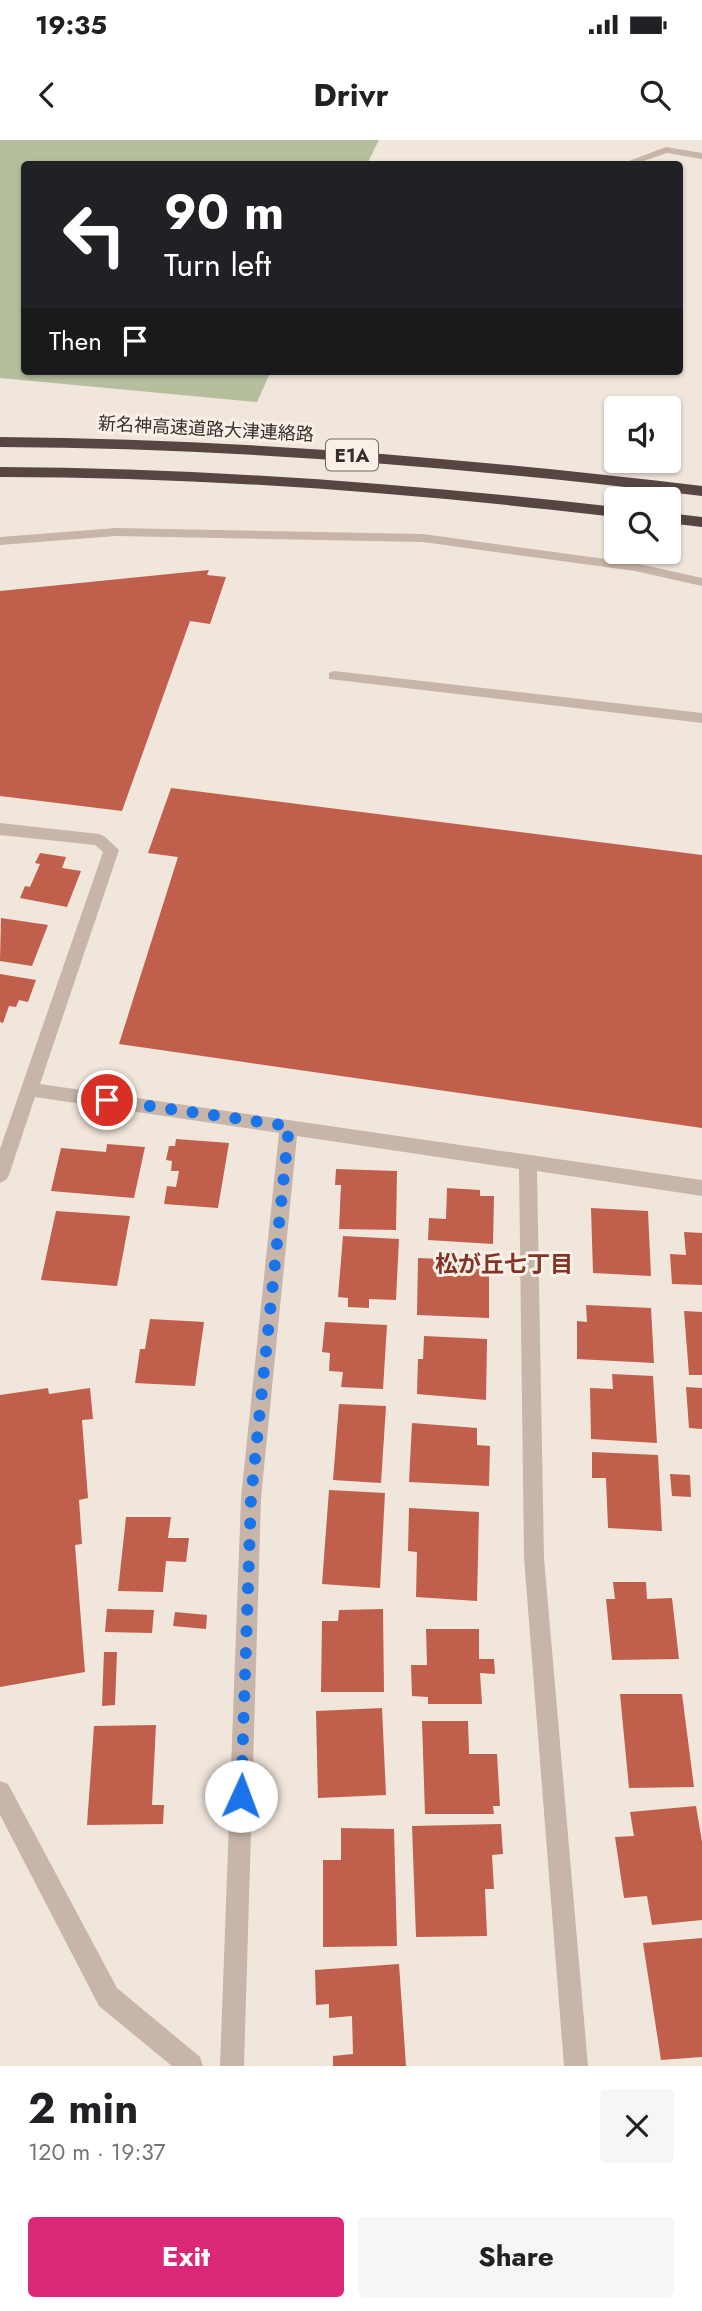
<!DOCTYPE html>
<html lang="en">
<head>
<meta charset="utf-8">
<style>
  :root { --surface:#fff; --page:#f6f6f6; --text:#202124; --muted:#757577; --accent:#db2777 }
  body { margin:0; font-family:Jost,"Noto Sans JP",sans-serif; background:var(--page); color:var(--text); height:100vh; display:flex; flex-direction:column; font-size:26px; white-space:nowrap }
  * { box-sizing:border-box; margin:0 }
  p { font-size:23px; color:var(--muted) }
  .icon { flex:none; width:38px; height:38px; fill:none; stroke:currentColor; stroke-width:2; stroke-linecap:round; stroke-linejoin:round }
  .map { position:relative; height:1926px; overflow:hidden }
  .drawer { display:flex; flex-direction:column; background:var(--surface); flex:1 }
  .drawer>* { flex:none }
  .guide { position:absolute; left:21px; top:21px; width:662px; height:214px; border-radius:7px; box-shadow:0 2px 5px #0004; background:#202124; color:#fff; overflow:hidden }
  .controls { position:absolute; left:604px; top:256px; display:grid; gap:14px }
  .controls a { display:grid; place-items:center; width:77px; height:77px; border-radius:7px; background:var(--surface); box-shadow:0 2px 5px #0004; font-size:35px }
  .pin { position:absolute; display:grid; place-items:center; width:60px; height:60px; color:#fff; margin:-30px; border:4px solid #fff; border-radius:50%; box-shadow:0 2px 7px #0007 }
  .me { position:absolute; width:77px; margin:-38px; rotate:2deg; stroke-linejoin:round; filter:drop-shadow(0 0 5px #0008) }
  .turn { display:flex; align-items:center; gap:24px; height:147px; padding:0 28px; font-size:32px }
  .turn .icon { width:91px; height:91px; stroke-width:2.5 }
  .turn b { display:block; font-size:49px; line-height:60px }
  .then { display:flex; align-items:center; height:66px; padding:0 28px; background:#0003; gap:14px; font-size:26px }
  .round { display:grid; place-items:center; flex:none; width:74px; height:74px; border-radius:7px; background:var(--page) }
  .overview { display:flex; align-items:center; justify-content:space-between; height:119px; padding:0 28px }
  h1 { font-size:42px; font-weight:700; line-height:52px }
  .action { display:flex; gap:14px; margin-top:auto; padding:14px 28px }
  .action a { flex:1; height:80px; border-radius:7px; background:var(--accent); color:#fff; font-size:28px; font-weight:700; line-height:80px; text-align:center }
  .action a+a { background:var(--page); color:var(--text) }
  .status { display:flex; justify-content:space-between; align-items:center; height:49px; padding:0 35px; background:var(--surface); direction:ltr }
  .status svg { height:19px; fill:currentColor }
  header { display:flex; justify-content:space-between; align-items:center; height:91px; padding:0 28px; background:var(--surface); font-size:32px; font-weight:700 }
  .map>svg:first-child { display:block }
  .green { fill:#b6bf9d }
  .building { fill:#c05f4b }
  .lines { fill:none; stroke-linecap:round; stroke-linejoin:round }
  .minor { fill:#c8b5a9; fill-rule:evenodd }
  .highway { fill:#564540; fill-rule:evenodd }
  .route { stroke:#1a73e8; stroke-width:12; stroke-dasharray:0 21.6 }
  .labels { text-anchor:middle; dominant-baseline:central; stroke-width:6; stroke-linejoin:round; paint-order:stroke }
  .far-street-label { font-size:18px; fill:#362c28; stroke:#f9f0e8 }
  .shield { fill:#f9f0e8; stroke:#706762; stroke-width:2 }
  .shield-label { font-size:19px; font-weight:bold; fill:#362c28 }
  .neighbourhood-label { font-size:23px; font-weight:bold; fill:#813425; stroke:#f9f0e8 }
</style>
</head>
<body>
<div class="status"><b>19:35</b><svg viewBox="0 0 49 12"><path d="M0 12V9h3v3zM5 12V6h3v6zM10 12V3h3v9zM15 12V0h3v12zM26 1h20v11H26zM47 4h2v5h-2z"/></svg></div>
<header><svg class="icon" aria-label="back" viewBox="0 0 24 24"><path d="M15 5l-7 7 7 7"/></svg>Drivr<svg class="icon" aria-label="search" viewBox="0 0 24 24"><circle cx="10" cy="10" r="6"/><path d="M15 15l6 6"/></svg></header>
<div class="map">
<svg width="702" height="1926" viewBox="0 0 702 1926">
  <rect width="100%" height="100%" fill="#f1e6dc"/>
  <path class="green" d="M0 0H379L367 24H24V231H271L257 262 0 238Z"/>
  <g class="building">
    <path d="M209 430 207 435 226 437 210 484 190 481 122 671 0 656V451Z"/>
    <path d="M171 648 702 715V988L119 904 178 717 148 713Z"/>
    <path d="M40 713 66 717 62 728 81 731 67 767 20 758 25 746 30 747 40 724 35 723Z"/>
    <path d="M1 778 48 785 32 826 0 821Z"/>
    <path d="M0 834 36 840 28 862 19 860 16 867 9 866 3 883 0 882Z"/>
    <path d="M176 999 229 1003 218 1068 164 1064 167 1046 176 1047 179 1031H171L172 1021 166 1020 169 1006H175Z"/>
    <path d="M107 1004 145 1007 134 1058 51 1051 61 1008 106 1012Z"/>
    <path d="M336 1029 397 1031 396 1090 339 1089 341 1045H335Z"/>
    <path d="M447 1048 480 1050V1056H494L493 1104 428 1100 429 1078 446 1079Z"/>
    <path d="M591 1068 648 1071 651 1136 593 1133Z"/>
    <path d="M56 1071 130 1076 117 1146 41 1140Z"/>
    <path d="M684 1092 702 1093V1145L672 1144 670 1114 686 1115Z"/>
    <path d="M343 1096 399 1099 396 1160 369 1159V1168L348 1167V1158L338 1157Z"/>
    <path d="M418 1118 489 1121V1178L417 1175Z"/>
    <path d="M586 1165 651 1168 654 1223 577 1219V1181L587 1182Z"/>
    <path d="M684 1171 702 1172V1235H689Z"/>
    <path d="M150 1179 204 1182 195 1246 135 1243 140 1209H145Z"/>
    <path d="M325 1182 387 1185 383 1249 341 1247 343 1232 329 1231 330 1213 322 1212Z"/>
    <path d="M424 1196 487 1199 486 1260 417 1254 418 1219H423Z"/>
    <path d="M612 1234 653 1236 657 1303 591 1299 590 1248 613 1249Z"/>
    <path d="M686 1247 702 1248V1289L689 1288Z"/>
    <path d="M48 1248 49 1254 90 1248 93 1279 82 1280 88 1358 79 1360 82 1404 75 1405 85 1532 0 1547V1255Z"/>
    <path d="M339 1264 386 1266 381 1343 333 1340Z"/>
    <path d="M412 1283 477 1288V1305L490 1306 489 1346 409 1342Z"/>
    <path d="M592 1312 658 1315 662 1391 608 1388 606 1338H592Z"/>
    <path d="M670 1334 690 1335 691 1357 672 1356Z"/>
    <path d="M329 1350 385 1353 380 1448 322 1444Z"/>
    <path d="M409 1368 479 1372 477 1461 416 1457 417 1412 408 1411Z"/>
    <path d="M126 1377H171L168 1398H189L186 1422 166 1421 163 1452 118 1451Z"/>
    <path d="M613 1442H646L647 1459 672 1458 679 1519 612 1520 606 1459H615Z"/>
    <path d="M107 1469 154 1470 152 1493 105 1492Z"/>
    <path d="M383 1469 384 1552H321L322 1481H338L339 1470Z"/>
    <path d="M175 1472 207 1475 206 1489 173 1486Z"/>
    <path d="M426 1489H479V1519H494L495 1534 480 1533 482 1564H428V1557L412 1556 411 1525H427Z"/>
    <path d="M104 1512H117L115 1565 102 1566Z"/>
    <path d="M620 1554H682L694 1647 629 1648Z"/>
    <path d="M382 1568 386 1655 318 1658 316 1571Z"/>
    <path d="M422 1581H468L469 1614H497L500 1666H493L494 1674H425Z"/>
    <path d="M156 1585 152 1665H164L163 1684 87 1685 94 1586Z"/>
    <path d="M696 1666 702 1702V1780L652 1785 647 1756 624 1758 615 1697 634 1696 630 1672Z"/>
    <path d="M501 1684 503 1714 492 1715 494 1749H485L487 1796 416 1797 412 1686Z"/>
    <path d="M341 1688 394 1689 397 1806 323 1807V1720H341Z"/>
    <path d="M702 1798V1917L661 1920 643 1803Z"/>
    <path d="M399 1824 406 1926H333V1916L353 1914 352 1876 329 1878V1864L316 1865 315 1830Z"/>
  </g>
  <g class="lines">
    <g class="minor">
      <path d="M666 7 702 13V19L667 13 635 24H621Z"/>
      <path d="M116 388 423 394 635 423 702 438V446L635 431 423 402 116 396 0 405V397Z"/>
      <path d="M334 531 702 573V583L329 539V533Z"/>
      <path d="M0 683 99 694 104 696 119 710 40 944 702 1040V1056L537 1031 544 1418 588 1926H564L524 1418 519 1029 297 996 261 1358 244 1926H220L241 1358 279 993 35 957 9 1035 6 1040 0 1043V1009L103 712 95 705 0 695Z"/>
      <path d="M0 1641 8 1644 117 1848 200 1917 203 1926H172L99 1866 0 1675Z"/>
    </g>
    <g class="highway">
      <path d="M0 297C235 299 468 318 702 346V356C468 328 235 308 0 307Z"/>
      <path d="M0 327C206 328 411 344 616 367V377C411 353 206 337 0 337Z"/>
      <path d="M668 373 702 377V387L668 383Z"/>
    </g>
  </g>
  <g class="lines">
    <path class="route" d="M107 960 289 986 251 1358 241 1656"/>
  </g>
  <g class="labels">
    <g class="far-street-label">
      <text transform="translate(206 289) rotate(3)">新名神高速道路大津連絡路</text>
    </g>
    <rect class="shield" x="326" y="299.5" width="52" height="31" rx="5"/>
    <g class="shield-label">
      <text x="352" y="315">E1A</text>
    </g>
    <g class="neighbourhood-label">
      <text x="504" y="1124">松が丘七丁目</text>
    </g>
  </g>
</svg>
<div class="controls">
<a><svg class="icon" aria-label="sound" viewBox="0 0 24 24"><path d="M4 9h4l5-4v14l-5-4H4zM17 9q2 3 0 6"/></svg></a>
<a><svg class="icon" aria-label="search" viewBox="0 0 24 24"><circle cx="10" cy="10" r="6"/><path d="M15 15l6 6"/></svg></a>
</div>
<div class="pin" style="left:107px;top:960px;background:#d93025"><svg class="icon" aria-label="arrive" viewBox="0 0 24 24"><path d="M6 21V4h12l-3 4 3 4H6"/></svg></div>
<svg class="me" style="left:241px;top:1656px" viewBox="-20 -20 40 40"><circle r="19" fill="#fff"/><path d="M0-13L10 11 0 6-10 11z" fill="#1a73e8"/></svg>
<div class="guide">
<div class="turn"><svg class="icon" aria-label="left" viewBox="0 0 24 24"><path d="M17 20v-9H6M10 6l-5 5 5 5"/></svg><div><b>90 m</b>Turn left</div></div>
<div class="then">Then<svg class="icon" aria-label="arrive" viewBox="0 0 24 24"><path d="M6 21V4h12l-3 4 3 4H6"/></svg></div>
</div>
</div>
<section class="drawer">
<div class="overview"><div><h1>2 min</h1><p>120 m · 19:37</p></div><a class="round"><svg class="icon" aria-label="close" viewBox="0 0 24 24"><path d="M6 6l12 12M18 6L6 18"/></svg></a></div>
<div class="action"><a>Exit</a><a>Share</a></div>
</section>
</body>
</html>
